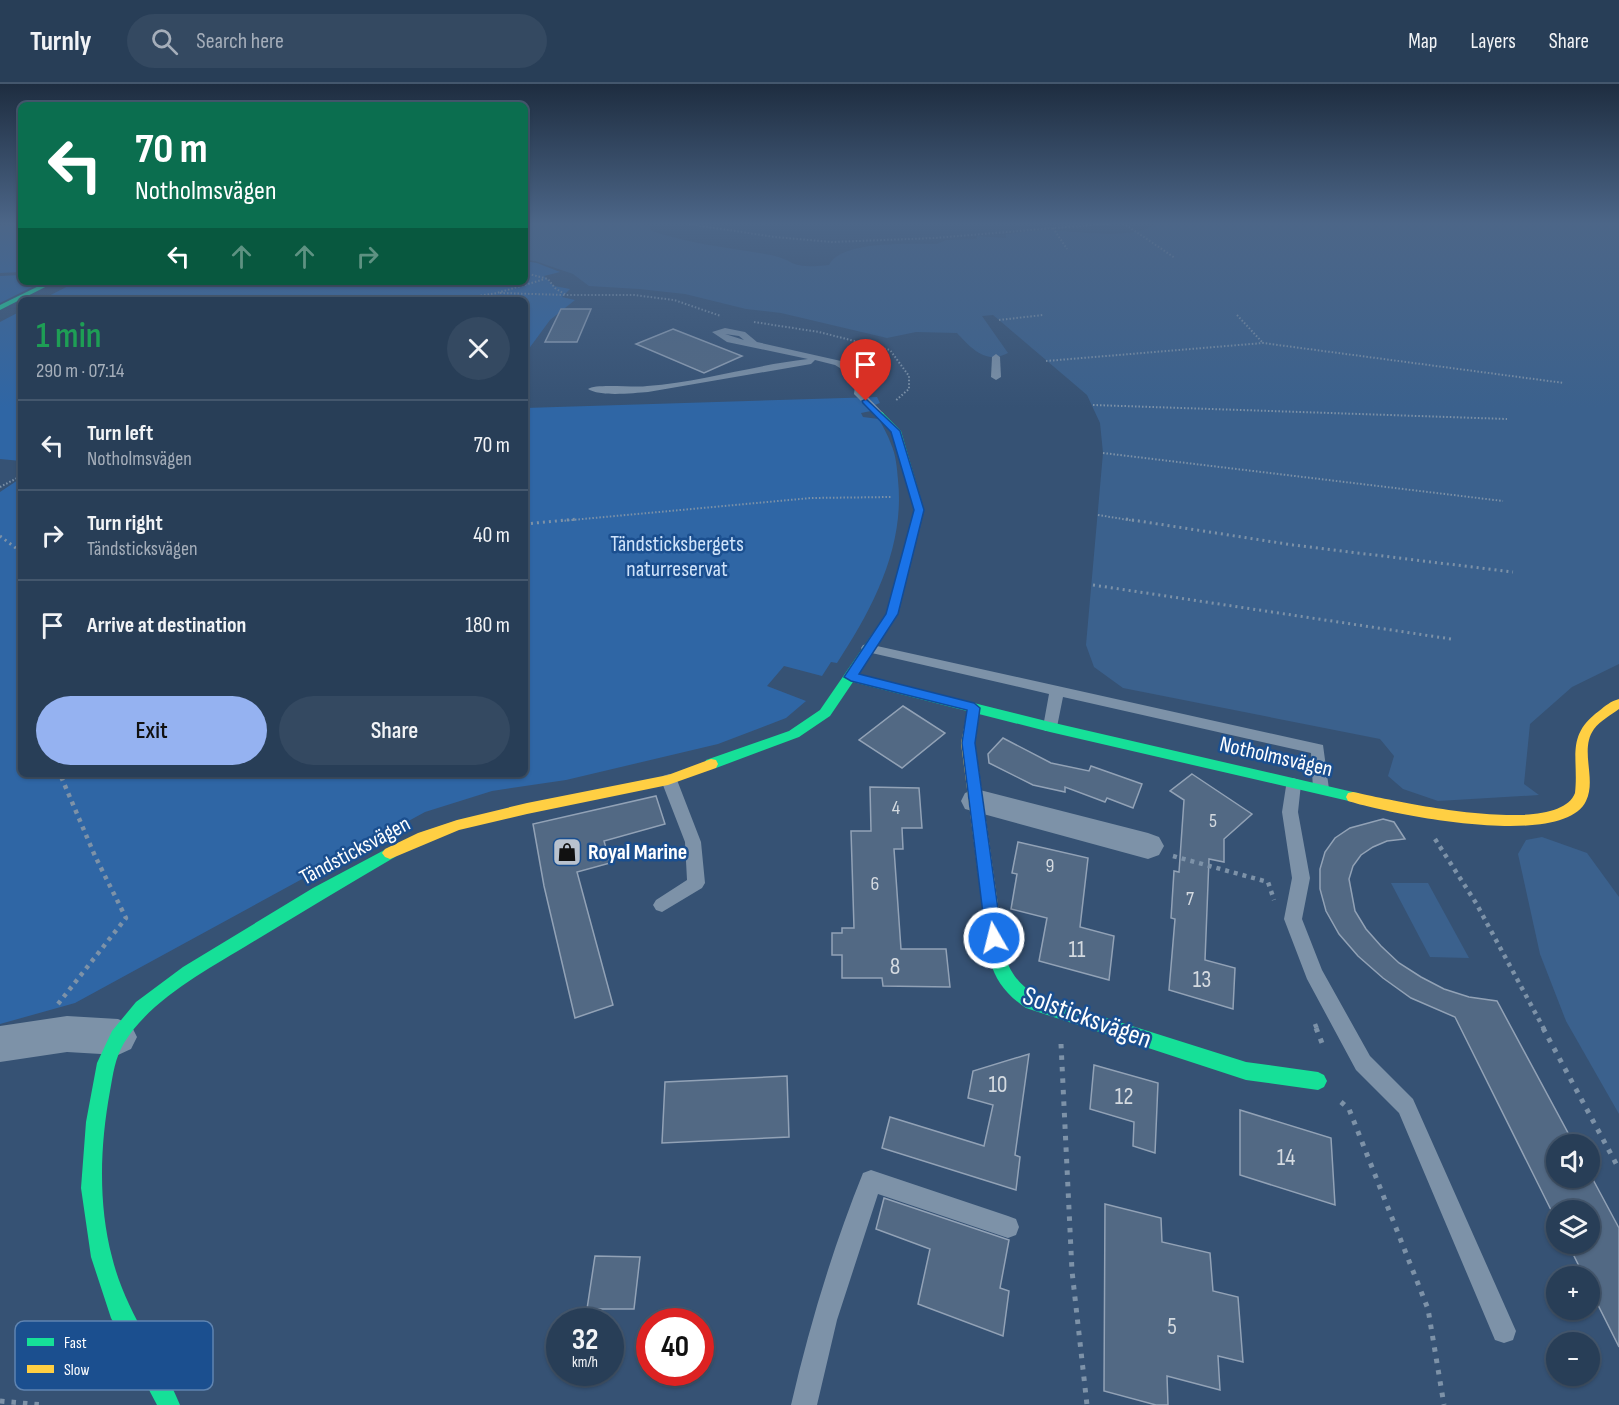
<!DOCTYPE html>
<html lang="en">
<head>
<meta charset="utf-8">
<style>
  :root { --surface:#283e57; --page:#344961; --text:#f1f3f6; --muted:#a5aeba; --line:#44576d; --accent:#95b2f1 }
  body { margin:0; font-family:"Sofia Sans Condensed",sans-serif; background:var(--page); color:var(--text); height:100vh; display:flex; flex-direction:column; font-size:22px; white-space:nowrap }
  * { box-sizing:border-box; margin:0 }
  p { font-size:20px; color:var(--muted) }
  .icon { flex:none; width:33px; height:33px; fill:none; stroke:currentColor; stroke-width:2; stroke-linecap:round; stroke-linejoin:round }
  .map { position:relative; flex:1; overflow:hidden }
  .details { position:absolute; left:18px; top:213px; width:510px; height:480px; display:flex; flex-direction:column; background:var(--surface); border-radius:9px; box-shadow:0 2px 4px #0004,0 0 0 2px var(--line) }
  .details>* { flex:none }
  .guide { position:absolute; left:18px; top:18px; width:510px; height:183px; border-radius:9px; box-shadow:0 2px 4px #0004,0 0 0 2px var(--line); background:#0b6e4f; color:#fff; overflow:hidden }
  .tools { position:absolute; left:1546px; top:1050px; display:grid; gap:12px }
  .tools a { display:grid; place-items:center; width:54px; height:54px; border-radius:50%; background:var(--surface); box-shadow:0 2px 4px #0004,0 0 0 2px var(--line); font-size:30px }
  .speed { position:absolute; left:546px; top:1224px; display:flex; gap:12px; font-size:30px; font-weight:700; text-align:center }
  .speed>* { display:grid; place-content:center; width:78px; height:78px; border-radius:50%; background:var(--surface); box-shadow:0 2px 4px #0004,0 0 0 2px var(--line); line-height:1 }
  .speed small { font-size:15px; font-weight:400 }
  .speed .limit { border:9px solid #d22; background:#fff; color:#111 }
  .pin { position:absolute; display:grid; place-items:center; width:51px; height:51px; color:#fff; margin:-62px -26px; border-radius:50% 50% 50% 0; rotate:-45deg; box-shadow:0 0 6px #0007 }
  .pin .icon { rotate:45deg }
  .me { position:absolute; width:66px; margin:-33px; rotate:352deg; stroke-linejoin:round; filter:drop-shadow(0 0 4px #0008) }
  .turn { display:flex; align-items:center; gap:21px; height:126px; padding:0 18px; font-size:27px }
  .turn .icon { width:78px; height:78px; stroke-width:2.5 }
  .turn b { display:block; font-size:42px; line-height:51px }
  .lanes { display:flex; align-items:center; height:57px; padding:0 18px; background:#0003; justify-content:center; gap:30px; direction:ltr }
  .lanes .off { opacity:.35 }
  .round { display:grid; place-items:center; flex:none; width:63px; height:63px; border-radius:32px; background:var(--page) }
  .summary { display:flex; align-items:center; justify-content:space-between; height:102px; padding:0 18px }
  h1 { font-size:36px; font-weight:600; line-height:45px; color:#1e9e55 }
  .action { display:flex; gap:12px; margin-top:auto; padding:12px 18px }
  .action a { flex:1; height:69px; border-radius:36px; background:var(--accent); color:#111; font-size:24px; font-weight:600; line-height:69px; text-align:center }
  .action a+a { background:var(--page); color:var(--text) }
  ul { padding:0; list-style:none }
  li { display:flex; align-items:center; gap:18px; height:90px; padding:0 18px; border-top:2px solid var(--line) }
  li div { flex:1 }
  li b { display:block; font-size:22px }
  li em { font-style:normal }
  header { display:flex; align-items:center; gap:36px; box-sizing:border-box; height:84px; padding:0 30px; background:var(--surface); border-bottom:2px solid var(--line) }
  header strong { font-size:28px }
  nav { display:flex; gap:33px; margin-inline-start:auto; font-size:21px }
  .search { width:420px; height:54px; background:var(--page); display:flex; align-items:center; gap:15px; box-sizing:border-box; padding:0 21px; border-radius:33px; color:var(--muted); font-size:22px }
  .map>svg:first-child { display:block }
  .green { fill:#2f66a5 }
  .water { fill:#3b618d }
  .building { fill:#526984; stroke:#92a2b6; stroke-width:1.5 }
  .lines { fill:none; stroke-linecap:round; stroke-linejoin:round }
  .path-far3 { stroke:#7d92a8; stroke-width:2; stroke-dasharray:1.5 2; stroke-linecap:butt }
  .path-far2 { stroke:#7d92a8; stroke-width:3; stroke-dasharray:2 4; stroke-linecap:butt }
  .path-far1 { stroke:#7d92a8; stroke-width:4.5; stroke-dasharray:4 5; stroke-linecap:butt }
  .path { stroke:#7d92a8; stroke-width:5; stroke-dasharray:4.5 7; stroke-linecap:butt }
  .lane { fill:#7d92a8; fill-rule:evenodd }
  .street { fill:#7d92a8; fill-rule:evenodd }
  .fast { fill:#16e098; fill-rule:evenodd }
  .slow { fill:#ffcf43; fill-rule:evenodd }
  .route { fill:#1a73e8; stroke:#114b97; stroke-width:1.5 }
  .labels { text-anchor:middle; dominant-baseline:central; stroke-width:5; stroke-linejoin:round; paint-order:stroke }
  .number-label { font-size:20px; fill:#d4dae0 }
  .park-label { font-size:22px; fill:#cfe3fa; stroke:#1b4f8f }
  .street-label { font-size:22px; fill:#fff; stroke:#1b4f8f }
  .poi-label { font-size:22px; font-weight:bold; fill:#fff; stroke:#1b4f8f; text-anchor:start }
  .near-number-label { font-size:24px; fill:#d4dae0 }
  .near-street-label { font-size:27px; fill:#fff; stroke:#1b4f8f }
  .key { fill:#1b4f8f; stroke:#5f84b1; stroke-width:1.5 }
  .key-label { font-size:16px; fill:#fff }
</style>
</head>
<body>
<header>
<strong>Turnly</strong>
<div class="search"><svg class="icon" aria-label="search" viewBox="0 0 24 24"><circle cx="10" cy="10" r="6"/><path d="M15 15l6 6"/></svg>Search here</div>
<nav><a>Map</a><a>Layers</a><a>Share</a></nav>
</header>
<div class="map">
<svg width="1619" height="1321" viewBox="0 0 1619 1321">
  <rect width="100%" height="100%" fill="#365274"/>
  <g class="green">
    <path d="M21 140V188L0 189V141Z"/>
    <path d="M525 177 537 179 560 188 544 192 554 202 570 205 562 213 575 216 550 236 525 270V216H41L76 198H525Z"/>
    <path d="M21 191V198H42L0 219V192Z"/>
    <path d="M21 227V377L0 375V238Z"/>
    <path d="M877 313 880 319 872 322 871 327 861 329 863 333 879 335C883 343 888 351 891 360 896 371 897 384 898 396 905 463 873 524 837 579L831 578 822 592 784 582 767 602 806 617 786 634 718 660 566 696 492 707 425 728 75 919 0 940V408L21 394V690H525V324Z"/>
  </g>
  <g class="water">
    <path d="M525 139H647L652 147C690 160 731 164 771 171 779 173 785 175 792 179 803 184 817 182 829 181 841 156 912 160 937 160L946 156 977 155V152L1006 154V150C1020 149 1035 146 1049 146 1071 147 1142 157 1155 139H1619V580L1572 603 1530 640 1524 700 1539 711 1438 717 1403 705 1388 692 1394 672 1380 655 1123 604 1094 583 1086 561 1103 369 1100 339 1087 311 999 236 993 231 982 232 1008 269C986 281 971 264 957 249L916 248 887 254 781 229 746 225 685 210 639 205 589 202 573 190 535 177 525 176Z"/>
    <path d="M1542 753 1587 769 1619 813V1030L1566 937 1540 870 1518 770 1526 756Z"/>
    <path d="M1391 799H1428L1469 874 1430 873Z"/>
  </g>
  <g class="building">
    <path d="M561 225H591L577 258H545Z"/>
    <path d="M673 245 742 272 704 289 636 260Z"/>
    <path d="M903 622 945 649 902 684 859 656Z"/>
    <path d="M1003 654 1051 679 1089 687 1091 682 1142 700 1133 724 1107 714 1105 718 1065 703V708L1033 701 989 679 988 670Z"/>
    <path d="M1192 690 1252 730 1224 755V778L1209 775 1205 876 1235 884 1233 925 1169 906 1175 835 1171 834 1174 787 1179 788 1184 716 1170 707Z"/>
    <path d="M870 703 919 704 922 744H902L903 765H894L901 865H946L950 903 883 902 882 894H842V871H832V849H842V844H854L851 747H871Z"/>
    <path d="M656 712 665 740 604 757 610 779 577 788 613 921 575 934 544 802 533 740Z"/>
    <path d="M1383 735 1394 738 1405 755 1387 757 1373 763 1361 771 1353 782 1349 795 1355 827 1366 845 1381 862 1399 879 1421 893 1444 905 1469 913 1497 917 1574 1060H1557V1094H1590V1090L1619 1144V1263L1590 1205V1192H1584L1568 1160H1590V1126H1557V1138L1455 933 1411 914 1383 894 1358 872 1339 850 1326 827 1320 805V785L1325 768 1335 754 1350 744Z"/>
    <path d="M1018 758 1088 774 1080 843 1114 852 1109 896 1039 877 1047 834 1011 825 1017 790 1012 789Z"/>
    <path d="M1029 970 1015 1071 1020 1073 1016 1106 882 1064 890 1033 984 1062 993 1021 968 1014 973 987Z"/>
    <path d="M1094 981 1158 999 1155 1069 1133 1062 1134 1038 1090 1025Z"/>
    <path d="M787 992 789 1053 662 1059 665 998Z"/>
    <path d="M1240 1026 1331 1054 1335 1121 1240 1091Z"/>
    <path d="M884 1114 1009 1156 1000 1204 1009 1207 1003 1252 918 1220 930 1165 876 1145Z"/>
    <path d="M1105 1120 1161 1134 1162 1158 1210 1169 1213 1207 1238 1213 1243 1278 1218 1272 1220 1306 1167 1292 1168 1321H1156L1104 1307Z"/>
    <path d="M595 1172 640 1173 634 1225H587Z"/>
  </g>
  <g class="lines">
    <g class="path-far3">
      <path d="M682 139 775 153 832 158 935 154 1115 139"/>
      <path d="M1123 139 1175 174"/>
      <path d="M1053 144 1067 165"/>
      <path d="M525 189 548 195 555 204 566 211H634L674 216 721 232"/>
      <path d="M500 209 565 211"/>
      <path d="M453 216 497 209 545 195"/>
      <path d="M1237 231 1263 259"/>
      <path d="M999 236 1043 231"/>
      <path d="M754 238 819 248 890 266 909 292V305L895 317"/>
      <path d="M1046 277 1263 259 1564 299"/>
      <path d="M1093 321 1507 335"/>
      <path d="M1103 369 1503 417"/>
      <path d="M0 403 21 392"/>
      <path d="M1098 431 1135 437"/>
      <path d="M561 437 811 414 892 413"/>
    </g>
    <g class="path-far2">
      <path d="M1126 435 1293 461 1513 488"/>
      <path d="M525 440 577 435"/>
      <path d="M0 452 21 468"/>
      <path d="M1093 501 1451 555"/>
    </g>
    <g class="path-far1">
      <path d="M1435 755 1476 819 1544 945"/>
      <path d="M1173 772 1268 798 1274 816"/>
      <path d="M58 920 126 834 95 772 60 690"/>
      <path d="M1315 940 1317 945"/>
    </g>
    <g class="path">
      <path d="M1316 944 1324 964"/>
      <path d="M1543 944 1619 1085"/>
      <path d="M1061 960 1072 1187 1087 1321"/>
      <path d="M1341 1018 1349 1025 1428 1225 1444 1321"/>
      <path d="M0 1317 43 1321"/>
    </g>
    <g class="lane">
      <path d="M725 244 745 248 757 258 841 277 864 291 862 307 884 330 876 332 854 310 856 294 835 281 815 276 811 280 648 308C633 309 600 313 588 305 596 299 635 304 647 302 701 298 754 281 808 275L727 258 712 248ZM725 250 739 252 744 256Z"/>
      <path d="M996 270 1000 273 1001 293 996 296 991 293 992 273Z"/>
      <path d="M868 560 1323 661 1329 705 1327 709H1315L1313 705 1311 669 1063 613 1057 643 1055 647H1045L1043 643 1049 610 863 567 861 564 863 561Z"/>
      <path d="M669 690 675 692 677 696 701 758 705 799 702 804 662 828 656 826 653 821 656 816 687 796 685 758 661 696 663 692Z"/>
      <path d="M1293 694 1299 696 1301 700 1298 728 1310 794 1302 835 1322 886 1370 972 1413 1015 1516 1247 1513 1256 1504 1259 1495 1256 1399 1029 1356 986 1307 895 1284 835 1292 794 1282 728 1287 696Z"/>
      <path d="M871 1086 1008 1132 1016 1135 1019 1143 1016 1151 1008 1154 878 1110 837 1236 817 1321H791C809 1243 833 1163 863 1089Z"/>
    </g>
    <g class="street">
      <path d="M976 705 1148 749 1159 753 1164 762 1159 771 1148 775 965 725 961 717 965 709Z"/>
      <path d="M67 932 118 935 131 941 137 953 131 965 118 971 67 968 0 978V942Z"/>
    </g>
    <g class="fast">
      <path d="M47 198H55L0 226V221Z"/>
      <path d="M876 328H882L901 347 924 426 898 530 857 590 1050 638 1353 708 1358 709 1360 713 1358 717 1353 718 1050 648 853 598 830 632 799 653 716 684H706L704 680 706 676 789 647 820 626 886 530 914 426 892 348 876 332Z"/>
      <path d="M390 763 395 765 398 769 395 773C347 801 299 830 251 859 208 885 150 916 124 959 115 974 113 990 110 1007 100 1062 98 1119 112 1173 125 1227 160 1271 180 1321H157L111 1234 91 1173 81 1104 86 1038 97 979 112 947 136 918 183 883 313 804Z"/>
      <path d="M991 821 997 823 999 828C1003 865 1002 890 1037 912L1246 978 1318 988 1324 991 1327 997 1324 1003 1318 1006 1246 996 1026 924C988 899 987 869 983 828L985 823Z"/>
    </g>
    <g class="slow">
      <path d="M1619 615V625C1611 631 1600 637 1594 645 1579 666 1597 695 1586 717 1563 766 1390 730 1348 717L1346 713 1348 709 1353 708C1391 716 1558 755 1575 709 1579 674 1565 652 1599 627 1605 622 1611 617 1619 615Z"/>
      <path d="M974 620 980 624 975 659 999 828 997 833 991 835 985 833 983 828 961 659 968 624Z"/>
      <path d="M711 675 716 676 718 680 716 684 668 701 527 730 459 746 390 775 385 773 382 769 385 765 418 749 457 736 527 719 668 691Z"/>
    </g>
  </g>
  <linearGradient id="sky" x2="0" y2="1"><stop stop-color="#1e2d40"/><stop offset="0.43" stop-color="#4c6688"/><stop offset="1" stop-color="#4c6688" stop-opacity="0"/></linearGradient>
  <rect width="1619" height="324" fill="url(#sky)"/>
  <path class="route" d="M866 315 900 347 924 426 898 530 859 590 974 619 980 624 975 659 1002 854 1000 859 994 861 988 859 986 854 962 659 967 626 851 597 844 593 886 530 914 426 891 348 863 319 862 317Z"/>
  <defs>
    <g id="shop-square" transform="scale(1.5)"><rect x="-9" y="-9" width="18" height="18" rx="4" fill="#b9c2ce" stroke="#1b4f8f"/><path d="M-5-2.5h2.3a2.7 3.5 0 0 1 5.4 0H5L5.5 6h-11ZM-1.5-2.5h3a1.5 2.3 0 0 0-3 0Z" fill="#111"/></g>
  </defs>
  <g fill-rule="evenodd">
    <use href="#shop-square" x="567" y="768"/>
  </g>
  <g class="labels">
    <g class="number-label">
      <text x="896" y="724">4</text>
      <text x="1213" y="737">5</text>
      <text x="1050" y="782">9</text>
      <text x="875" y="800">6</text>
      <text x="1190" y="815">7</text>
    </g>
    <g class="park-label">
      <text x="677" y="460">Tändsticksbergets<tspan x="677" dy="25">naturreservat</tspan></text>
    </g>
    <g class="street-label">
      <text transform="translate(1276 673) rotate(13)">Notholmsvägen</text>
      <text transform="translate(355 767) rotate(-28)">Tändsticksvägen</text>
    </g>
    <g class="poi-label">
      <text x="588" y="768">Royal Marine</text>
    </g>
    <g class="near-number-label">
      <text x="1077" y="865">11</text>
      <text x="895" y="882">8</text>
      <text x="1202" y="895">13</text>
      <text x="998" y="1000">10</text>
      <text x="1124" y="1012">12</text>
      <text x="1286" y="1073">14</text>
      <text x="1172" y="1242">5</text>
    </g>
    <g class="near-street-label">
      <text transform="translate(1087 934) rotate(20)">Solsticksvägen</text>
    </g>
  </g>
  <rect x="15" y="1237" width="198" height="69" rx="9" class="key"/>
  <rect x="27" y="1254" width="27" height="8" fill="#16e098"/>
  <rect x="27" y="1281" width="27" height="8" fill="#ffcf43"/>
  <g class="key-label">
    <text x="64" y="1264">Fast</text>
    <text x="64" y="1291">Slow</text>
  </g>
</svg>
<div class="tools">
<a><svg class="icon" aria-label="sound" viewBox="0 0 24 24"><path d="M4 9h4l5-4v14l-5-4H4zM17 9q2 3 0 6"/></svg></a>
<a><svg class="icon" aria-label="layers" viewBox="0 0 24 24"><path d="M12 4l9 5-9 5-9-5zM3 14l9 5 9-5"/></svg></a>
<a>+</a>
<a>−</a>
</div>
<div class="speed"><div>32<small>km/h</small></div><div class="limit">40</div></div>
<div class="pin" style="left:866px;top:317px;background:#d93025"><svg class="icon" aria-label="arrive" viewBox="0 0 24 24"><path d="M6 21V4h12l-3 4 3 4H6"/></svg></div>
<svg class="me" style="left:994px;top:854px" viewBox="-20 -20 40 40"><circle r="17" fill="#1a73e8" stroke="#fff" stroke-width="3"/><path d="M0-11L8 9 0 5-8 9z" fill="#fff"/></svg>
<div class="guide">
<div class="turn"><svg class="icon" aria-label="left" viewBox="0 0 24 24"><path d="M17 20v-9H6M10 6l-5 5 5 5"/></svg><div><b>70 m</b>Notholmsvägen</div></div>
<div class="lanes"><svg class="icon" aria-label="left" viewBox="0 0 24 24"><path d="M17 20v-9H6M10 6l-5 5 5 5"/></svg><svg class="icon off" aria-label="ahead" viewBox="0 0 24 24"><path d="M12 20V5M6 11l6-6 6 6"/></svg><svg class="icon off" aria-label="ahead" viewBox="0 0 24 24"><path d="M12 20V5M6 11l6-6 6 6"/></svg><svg class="icon off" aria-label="right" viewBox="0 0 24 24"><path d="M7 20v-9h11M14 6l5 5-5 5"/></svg></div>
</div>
<section class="details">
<div class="summary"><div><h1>1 min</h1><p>290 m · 07:14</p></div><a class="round"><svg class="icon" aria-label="close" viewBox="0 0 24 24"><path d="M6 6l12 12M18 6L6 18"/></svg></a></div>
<ul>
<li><svg class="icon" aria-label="left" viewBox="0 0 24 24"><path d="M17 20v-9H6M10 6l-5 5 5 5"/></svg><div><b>Turn left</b><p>Notholmsvägen</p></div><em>70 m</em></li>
<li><svg class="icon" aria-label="right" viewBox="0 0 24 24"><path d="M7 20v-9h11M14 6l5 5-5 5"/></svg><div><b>Turn right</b><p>Tändsticksvägen</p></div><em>40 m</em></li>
<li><svg class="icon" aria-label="arrive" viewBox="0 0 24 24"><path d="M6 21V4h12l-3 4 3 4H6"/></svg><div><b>Arrive at destination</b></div><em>180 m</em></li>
</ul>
<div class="action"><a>Exit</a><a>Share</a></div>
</section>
</div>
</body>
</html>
